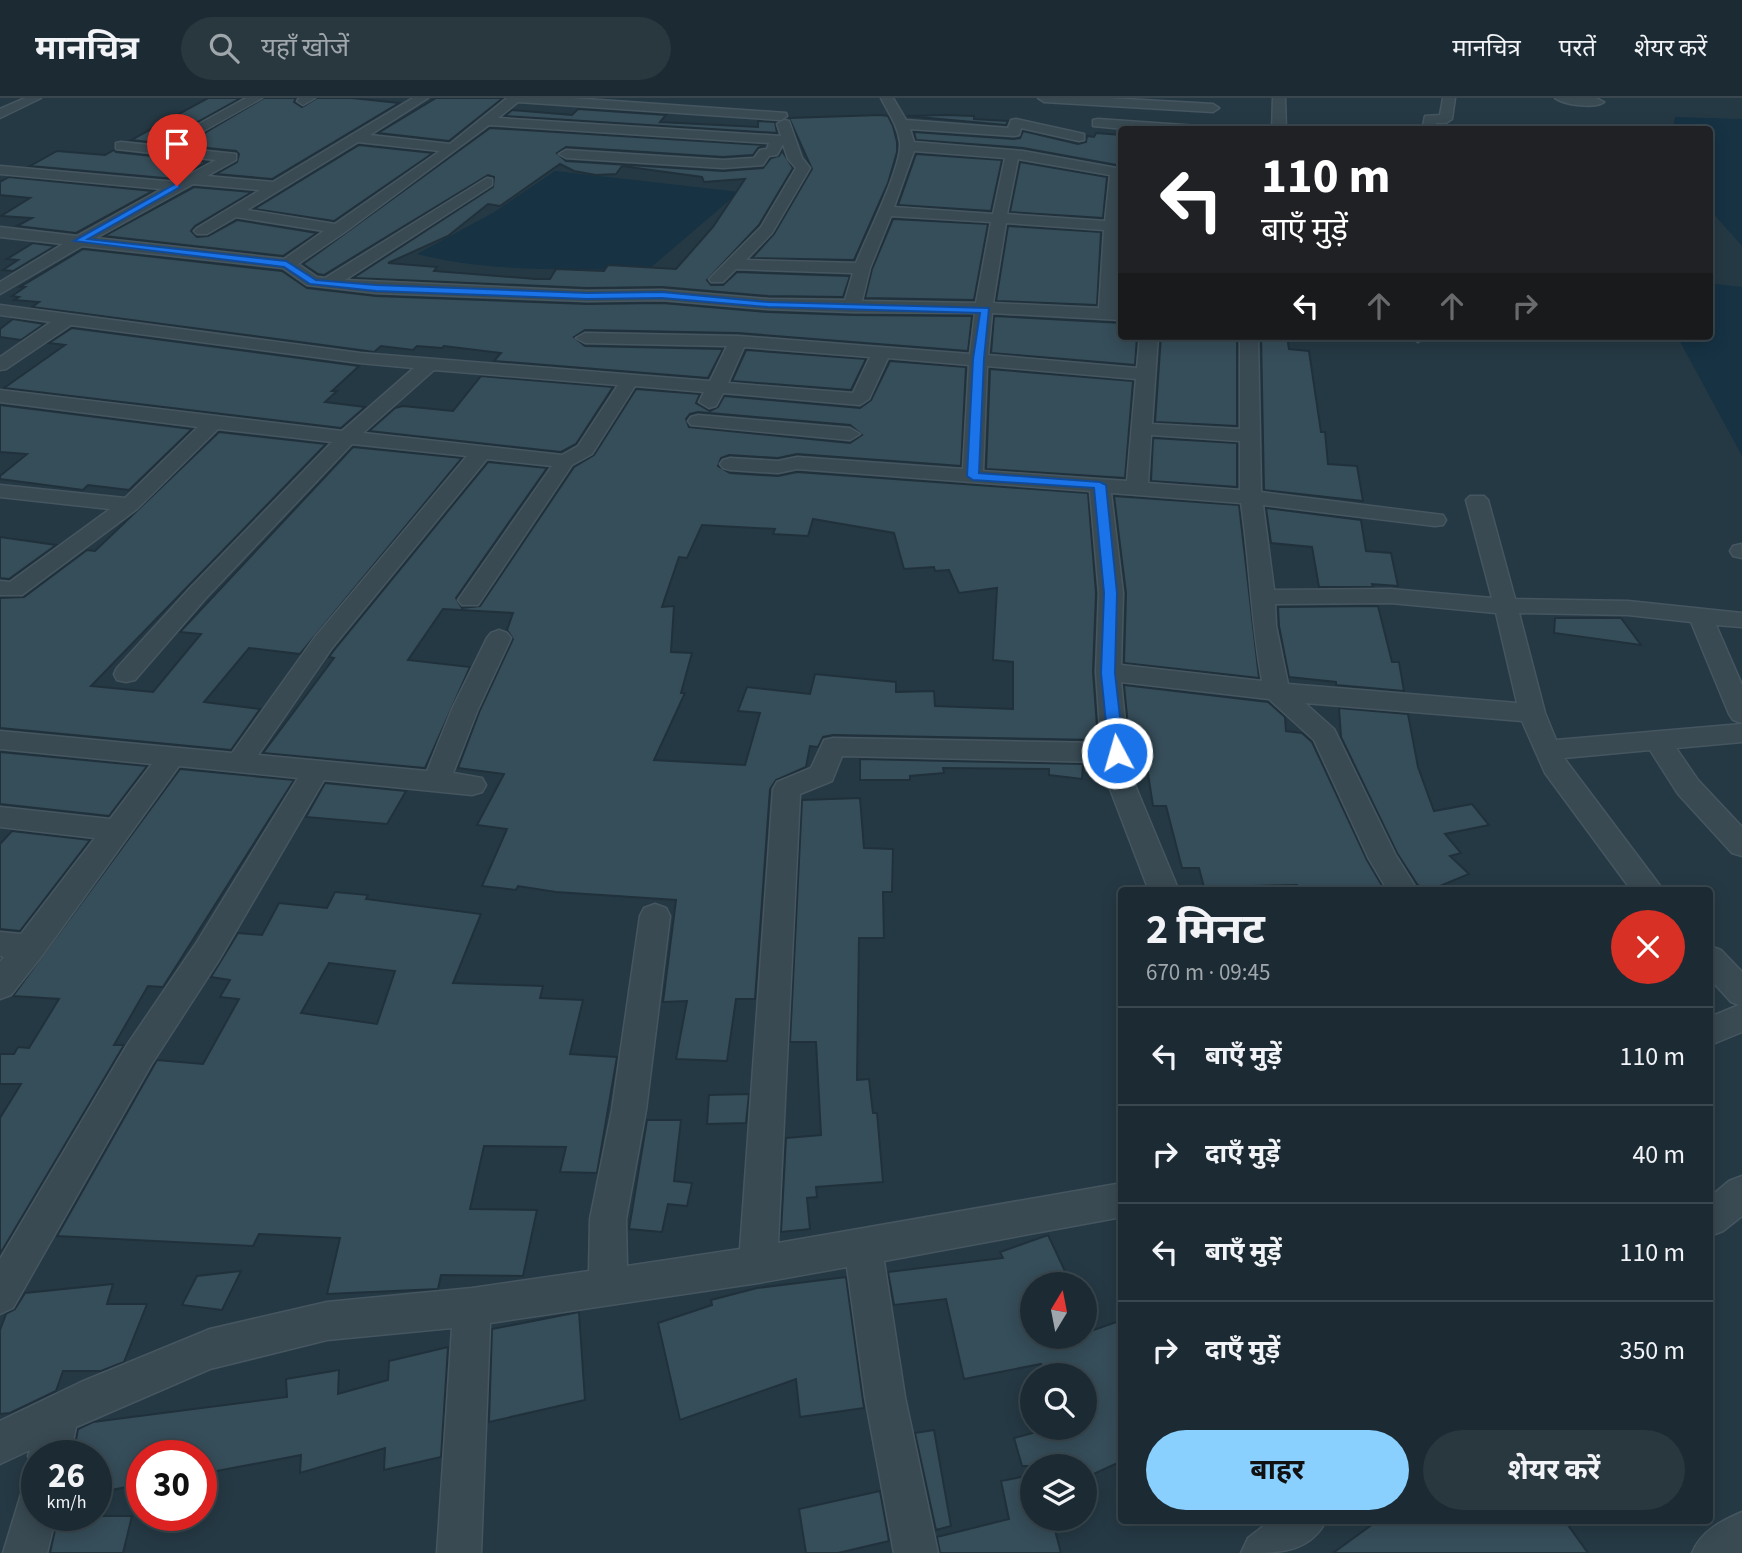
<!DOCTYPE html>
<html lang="hi">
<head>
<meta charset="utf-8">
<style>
  :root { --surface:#1c2b33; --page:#29373f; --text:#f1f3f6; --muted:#a0a7ac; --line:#3a474e; --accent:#8ad0ff }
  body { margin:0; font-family:"Source Sans 3","Noto Sans Devanagari",sans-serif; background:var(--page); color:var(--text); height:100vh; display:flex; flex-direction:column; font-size:26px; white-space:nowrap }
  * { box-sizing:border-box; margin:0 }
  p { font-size:23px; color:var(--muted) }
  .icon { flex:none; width:38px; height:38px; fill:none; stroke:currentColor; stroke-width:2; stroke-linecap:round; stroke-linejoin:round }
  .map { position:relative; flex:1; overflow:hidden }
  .panel { position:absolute; left:1118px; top:789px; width:595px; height:637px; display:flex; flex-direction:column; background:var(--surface); border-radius:7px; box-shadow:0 4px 18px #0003,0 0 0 2px var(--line) }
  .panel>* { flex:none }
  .top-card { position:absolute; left:1118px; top:28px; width:595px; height:214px; border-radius:7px; box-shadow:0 4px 18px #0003,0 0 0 2px var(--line); background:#202124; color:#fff; overflow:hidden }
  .needle { width:46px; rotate:10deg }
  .controls { position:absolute; left:1020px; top:1174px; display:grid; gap:14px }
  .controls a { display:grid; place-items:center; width:77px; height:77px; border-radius:50%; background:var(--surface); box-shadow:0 4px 18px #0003,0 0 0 2px var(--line); font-size:35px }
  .speed { position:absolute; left:21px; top:1342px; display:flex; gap:14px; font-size:35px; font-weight:700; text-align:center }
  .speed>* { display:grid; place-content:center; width:91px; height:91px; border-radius:50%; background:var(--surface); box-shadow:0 4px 18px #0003,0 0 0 2px var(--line); line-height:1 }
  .speed small { font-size:18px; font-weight:400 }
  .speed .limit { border:10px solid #d22; background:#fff; color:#111 }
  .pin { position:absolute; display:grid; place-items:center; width:60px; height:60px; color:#fff; margin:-72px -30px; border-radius:50% 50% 50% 0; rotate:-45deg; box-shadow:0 0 7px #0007 }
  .pin .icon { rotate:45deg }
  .me { position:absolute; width:77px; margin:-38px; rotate:354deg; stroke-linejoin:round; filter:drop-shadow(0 0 5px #0008) }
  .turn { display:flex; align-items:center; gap:24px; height:147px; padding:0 28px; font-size:32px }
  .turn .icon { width:91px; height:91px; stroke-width:2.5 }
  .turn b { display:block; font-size:49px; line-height:60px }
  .lanes { display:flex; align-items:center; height:66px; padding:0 28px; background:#0003; justify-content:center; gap:35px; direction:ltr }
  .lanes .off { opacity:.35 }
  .round { display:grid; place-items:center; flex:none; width:74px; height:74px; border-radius:37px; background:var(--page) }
  .overview { display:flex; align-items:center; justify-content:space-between; height:119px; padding:0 28px }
  h1 { font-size:42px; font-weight:700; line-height:52px }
  .action { display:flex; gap:14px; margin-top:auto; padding:14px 28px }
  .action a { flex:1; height:80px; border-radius:42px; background:var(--accent); color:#111; font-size:28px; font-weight:700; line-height:80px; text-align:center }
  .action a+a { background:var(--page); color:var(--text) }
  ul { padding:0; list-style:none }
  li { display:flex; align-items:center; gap:21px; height:98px; padding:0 28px; border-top:2px solid var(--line) }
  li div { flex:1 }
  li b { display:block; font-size:26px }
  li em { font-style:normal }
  header { display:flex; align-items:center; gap:42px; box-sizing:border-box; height:98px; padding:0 35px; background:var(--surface); border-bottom:2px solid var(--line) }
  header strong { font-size:33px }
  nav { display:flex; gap:38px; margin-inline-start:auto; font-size:24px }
  .search { width:490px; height:63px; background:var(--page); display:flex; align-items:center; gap:18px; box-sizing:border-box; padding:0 24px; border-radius:38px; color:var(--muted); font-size:26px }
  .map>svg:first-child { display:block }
  .water { fill:#163243 }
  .building { fill:#364e5a; stroke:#20313b; stroke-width:2; fill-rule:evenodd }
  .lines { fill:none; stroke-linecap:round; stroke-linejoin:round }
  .street-casing { stroke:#465660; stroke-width:3 }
  .street { fill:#394a53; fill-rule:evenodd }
  .route { fill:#1a73e8; stroke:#114b97; stroke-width:2 }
</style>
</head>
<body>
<header>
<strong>मानचित्र</strong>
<div class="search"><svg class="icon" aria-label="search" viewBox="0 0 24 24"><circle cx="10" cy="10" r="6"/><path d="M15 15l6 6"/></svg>यहाँ खोजें</div>
<nav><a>मानचित्र</a><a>परतें</a><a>शेयर करें</a></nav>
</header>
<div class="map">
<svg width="1742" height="1455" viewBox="0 0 1742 1455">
  <rect width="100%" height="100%" fill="#253944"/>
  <g class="water">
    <path d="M1675 19 1742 21V148L1710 112V32L1673 31Z"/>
    <path d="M555 73 739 94 649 171C572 171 493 175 417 156L493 115Z"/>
    <path d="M1715 186 1742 189V358L1677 238H1710V187Z"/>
  </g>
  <g class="building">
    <path d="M208 0H241L187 30 186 33 194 38 201 37 264 0H296L294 4 302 9 317 0H352L399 5 272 81 216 76 237 64 239 56 236 53 131 42Z"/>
    <path d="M436 0H503L449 43 378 35Z"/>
    <path d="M578 11 666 17 660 24 758 29V23L775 24 777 35 505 18 512 12 572 17Z"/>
    <path d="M881 17 888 18 893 28 897 44V54L888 85 854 162 752 160 774 136 812 71 789 20Z"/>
    <path d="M945 17 974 18V21L1008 23 1006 27 907 18Z"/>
    <path d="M490 30 765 47 758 50 753 57 723 59 566 49 557 55 566 63 723 73 763 70 771 60 779 58 782 53 793 70 759 127 707 182 711 187H723L737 174 850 178 843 199 768 198 662 189 587 190 353 180 493 89 494 79 488 77 324 177 318 176 303 166ZM560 66 574 73 596 77 616 76 622 68 702 79 704 84 745 81 713 129 676 171 608 167 604 173 556 171 550 181H536L434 173 437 169 388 165 448 138 488 106 500 108Z"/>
    <path d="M1023 33 1078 46 1086 44 1087 38 1094 39 1096 35 1122 37V68L1023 50 916 42 914 34 1014 41 1020 40Z"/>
    <path d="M359 47 433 55 334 123 254 111Z"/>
    <path d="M114 52 116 54 207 64 175 81 30 68 57 53 105 57Z"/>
    <path d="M916 56 1002 62 991 113 898 107Z"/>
    <path d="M1020 64 1107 79 1103 120 1010 114Z"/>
    <path d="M9 79 153 93 76 135 17 128 32 120 1 118 30 100 0 97V84Z"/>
    <path d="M194 89 252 94 195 128 191 133 197 139 208 138 237 122 317 135 283 158 104 138Z"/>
    <path d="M893 121 988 126 974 202 865 200 872 171Z"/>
    <path d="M1008 128 1101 134 1097 207 996 203Z"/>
    <path d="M33 145 55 148 13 173 3 172 18 162 7 161Z"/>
    <path d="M83 151 282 173 307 190 376 198 587 206 662 205 768 214 852 217 972 218 968 253 738 235 585 232 574 239 585 248 723 251 708 280 494 263 501 255 444 248 442 250 417 248 413 252 381 248 374 254 360 252 32 209 39 204 14 202 19 199 12 198 25 189H20Z"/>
    <path d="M994 218 1122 225V238H1137L1135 267 991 255Z"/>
    <path d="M13 221 44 226 21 242 0 239V231Z"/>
    <path d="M72 230 359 268 332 293H337L325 304 365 309 341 330 4 290 65 247 49 245Z"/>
    <path d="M1161 238H1237V328L1155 324Z"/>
    <path d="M1261 238H1287L1289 251 1309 253 1321 334H1325L1328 366 1357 368 1363 403 1264 392Z"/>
    <path d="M746 252 866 261 851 292 732 283Z"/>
    <path d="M890 263 966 269 961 368 797 356 778 360 729 357 721 360 718 368 730 375 778 378 797 374 1088 395 1096 495 1093 574 1098 642 833 637 823 639 818 649 810 648 806 669 776 682 770 691 755 901H736L727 963 676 961 687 903 663 904 676 802 556 794 518 788 516 792 482 788 507 731 477 727 504 676 458 670 480 612 513 541 507 532 513 515 443 511 408 562 470 569 425 670 263 655 334 560 329 559 334 552 488 364 547 370 456 500 462 510 480 508 574 369 594 357 636 291 700 296 696 305 710 313 718 309 724 298 860 310 871 302ZM698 314 850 327 862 337 850 345 689 329 686 321 690 316ZM813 421 894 435 904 471 934 469 935 473 949 472 959 495 997 490 993 562 1013 564V611L935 608 934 593 896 594V584L815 576 810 596 747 589 738 613 760 615 745 667 654 662 685 595H681L692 555 671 554 674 508 662 509 679 459 687 460 702 427 775 431 773 436 808 438Z"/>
    <path d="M990 271 1133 283 1125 380 986 371Z"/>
    <path d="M481 278 613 289 576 346 561 354 369 333 395 310 403 308 453 313Z"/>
    <path d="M0 307 192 331 129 392 88 387 83 392 0 381V378L27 356 0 354Z"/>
    <path d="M219 334 326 346 91 588 153 594 201 536 180 534 353 349 462 360 300 556 249 550 204 604 260 611 231 652 0 630V500L24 499 87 452 95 453Z"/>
    <path d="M1153 340 1237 345V389L1151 383Z"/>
    <path d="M1114 398 1239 407 1259 580 1124 565 1126 495Z"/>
    <path d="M1266 410 1361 422 1366 453 1391 455 1398 488 1372 486 1373 489H1319L1312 449 1271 445Z"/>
    <path d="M0 439 56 447 9 481 0 480Z"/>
    <path d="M1378 508 1392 564H1399L1404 593 1336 587V584L1289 579 1279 528 1278 509Z"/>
    <path d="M1555 520H1621L1641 547 1554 535Z"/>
    <path d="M1124 587 1268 604 1285 619 1286 633 1302 635 1312 644 1367 762 1384 791 1299 793 1297 787 1204 789 1199 770H1182L1166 708H1153L1147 669 1132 668Z"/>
    <path d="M1339 610 1408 616 1418 669 1434 713 1472 706 1489 727 1445 736 1461 755 1450 758 1469 776 1428 793H1424L1417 786 1397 755 1341 639Z"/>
    <path d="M0 654 147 668 109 718 0 706Z"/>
    <path d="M860 661 1083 666 1082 681 1049 677V671L943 670 944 675 910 678V682H860Z"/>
    <path d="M180 671 294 682 163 889 148 888 114 947H124L0 1156V1020L21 986H0V956H14L18 949 29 950 59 901 13 898Z"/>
    <path d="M325 685 406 693 387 726 306 719Z"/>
    <path d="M860 700 864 750 893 751 892 794H883L884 840H859L857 982 869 981 873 1015H877L883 1084 816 1089 817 1099 807 1100 810 1131 781 1134 786 1040 821 1037 816 944H790L802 702Z"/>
    <path d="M12 733 90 742 20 833 0 831V746Z"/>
    <path d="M335 794 368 797 366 801 481 816 453 885 543 888 540 900 583 902 570 956 617 959 597 1075 560 1074 566 1049 484 1048 470 1111 537 1112 523 1178 441 1177 438 1191 327 1196 340 1140 259 1136 253 1148 57 1138 157 962 203 966 239 901 220 899 230 882 211 879 238 835 262 837 279 805 327 810ZM329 865 395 873 377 926 301 915Z"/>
    <path d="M749 996 746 1025 707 1026 709 997Z"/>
    <path d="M647 1022H681L674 1083 692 1085 687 1108 668 1106 662 1134 629 1131Z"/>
    <path d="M1048 1137 1071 1186H1032V1239H1085V1235L1122 1222V1363L1085 1380V1368H1022L1014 1340 1051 1330H1085V1278H1046L1041 1266 964 1281 946 1201 894 1207 888 1174 1003 1160 1000 1154Z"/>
    <path d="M241 1173 222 1212 182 1207 197 1178Z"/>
    <path d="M846 1179 864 1310 800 1319 796 1281 680 1322 658 1225 712 1207 711 1202 757 1190Z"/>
    <path d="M113 1186 107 1206H147L124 1264 101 1273H63L56 1293 10 1315 0 1316V1232L6 1216 15 1211 25 1195Z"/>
    <path d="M579 1214 585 1302 489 1324 492 1231Z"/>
    <path d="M448 1249 441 1359 384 1372 385 1350 300 1375 301 1357 201 1376V1358H142V1386L96 1395V1358H73L78 1331 93 1324 287 1299 286 1281 339 1272 338 1296 388 1282 389 1263Z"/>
    <path d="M934 1332 951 1428 936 1432 915 1335Z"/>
    <path d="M1032 1377V1421H1052L1061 1455H940L937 1439 1009 1421 1001 1383Z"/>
    <path d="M880 1393 889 1443 838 1455H806L799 1411Z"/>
    <path d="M58 1418H132L123 1455H50Z"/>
    <path d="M1377 1423H1565L1588 1455H1333Z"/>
  </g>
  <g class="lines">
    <g class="street-casing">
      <g id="street">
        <path d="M25 0H41L0 20V11Z"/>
        <path d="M246 0H262L200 35 195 36 188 32Z"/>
        <path d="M299 0H315L303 7 297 3Z"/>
        <path d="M413 0H428L370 37 450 46 507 0H571L786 15 787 18 781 22 518 4 498 20 781 38 777 26 784 22 789 23 802 60 810 70 772 135 746 162 856 165C866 140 903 67 900 44 898 28 888 14 881 0H893L906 22 1008 30 1011 22 1016 21 1084 36V42L1079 43 1021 30 1019 37 1014 38 910 31 914 44 1023 53 1122 71C1122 119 1116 163 1117 211L1122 212V222L992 215 988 257 1137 270 1140 238H1158L1152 326 1240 331V238H1258L1261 394 1435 416 1443 417 1446 422 1443 427 1435 428 1263 407 1274 492 1391 491 1492 500 1466 402 1470 398H1484L1488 402 1515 501 1628 503 1742 515V529L1716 527 1742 587V625L1733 622 1729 616 1691 524 1628 517 1519 515 1545 615 1556 642 1742 626V644L1676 650 1698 682 1742 729V758L1732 755 1678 696 1650 652 1564 660 1664 793H1632L1545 675 1522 623 1305 605 1334 631 1395 756 1418 793H1388L1369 761 1314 642 1269 601 1121 584 1130 675 1179 793H1149L1104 675 1103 664 842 658 832 683 800 696 778 1145 1122 1085V1119L884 1163 905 1299 938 1455H894L865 1299 847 1169 758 1185 490 1225 481 1455H437L452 1230 327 1242 210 1271 76 1329 70 1358H37V1374L28 1358 30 1352 0 1366V1323L81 1284 210 1231 327 1204 472 1190 589 1173 590 1121 612 1012 640 818 644 810 655 806 666 810 670 818 646 1012 626 1121 627 1168 740 1151 773 691 777 684 811 670 824 642 833 640 1101 645 1096 574 1099 495 1090 393 797 371 778 375 730 372 723 370 720 366 723 362 730 360 778 363 797 359 963 371 969 267 888 260 869 301 860 307 723 295 716 308 709 310 699 304 704 294 635 288 592 356 572 367 478 507H462L458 502 552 368 487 361 332 550 258 657 427 673 452 611 487 540 491 535 499 532 507 535 511 540 478 611 453 675 482 680 486 687 482 694 472 697 324 682 219 862 151 967 13 1210 0 1216V1161L127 947 197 844 298 680 179 668 41 859 11 897 0 901V864L4 859 0 858V834L21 836 95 740 0 729V709L110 721 152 666 0 651V633L232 655 315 539 467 358 352 346 206 500 135 582 126 584 117 582 114 576 117 570 190 490 332 344 218 331 137 411 22 497H0V483L10 484 110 411 0 399V387L125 400 198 329 0 304V292L342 333 414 270 360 265 71 227 6 271 0 272V259L51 224 0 217V207L360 255 710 283 727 248 585 245 576 240 585 235 738 238 970 256 975 215 852 214 768 211 662 202 587 203 376 195 307 187 283 170 82 148 0 196V184L63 146 0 139V129L77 138 162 91 0 76V68L176 84 216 62 116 51V45L121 44 236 56V62L207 78 273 84ZM489 27 769 45 767 51 760 52 754 60 723 62 566 52 559 56 566 60 723 70 763 67 769 58 777 57 783 46 788 61 796 70 761 129 709 181 711 184H723L736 171 853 175 845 202 768 201 662 192 587 193 345 182 492 87V81L487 80 325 180 317 179 298 166 345 134ZM358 44 440 53 335 126 247 112ZM914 53 1005 60 993 116 894 109ZM1018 61 1110 77 1105 123 1007 116ZM193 86 260 92 197 130 194 133 197 136H207L236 119 324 133 284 161 96 140ZM891 118 991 124 976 205 862 203 870 170ZM1006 125 1104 132 1099 210 993 205ZM744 249 870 259 853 295 728 285ZM987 268 1136 281 1127 383 983 373ZM434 272 618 287 578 348 562 357 363 335ZM1151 337 1240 343V392L1148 385ZM1111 395 1241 405C1250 465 1251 523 1262 583L1121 567 1123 495ZM1391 505 1496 515 1517 605 1288 586 1276 528 1275 506Z"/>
        <path d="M1038 0H1108L1213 6 1219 10 1213 14 1044 4Z"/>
        <path d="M1273 0H1285L1286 32H1272Z"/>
        <path d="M1443 0H1455L1452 21 1446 25H1436V32H1422L1425 18 1440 17Z"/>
        <path d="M1555 0H1596L1604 4C1595 11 1564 7 1555 0Z"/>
        <path d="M1098 21 1198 28 1204 32H1135L1093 28V22Z"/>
        <path d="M1408 238H1426L1427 239 1418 244Z"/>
        <path d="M698 317 850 330 860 336 850 342 691 327 688 323 691 319Z"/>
        <path d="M1741 446 1742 460 1733 458 1730 453 1733 448Z"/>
        <path d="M1710 848 1721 852 1742 874V934L1710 947V919L1739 907 1731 904 1710 881Z"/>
        <path d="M1742 1078V1118L1723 1133 1710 1138V1099L1729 1083Z"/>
        <path d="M37 1387V1418H56L47 1455H3L22 1393Z"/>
        <path d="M1742 1414V1455H1692C1701 1433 1721 1423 1742 1414Z"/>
        <path d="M1270 1423H1326C1309 1455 1279 1455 1241 1455L1248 1440Z"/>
      </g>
    </g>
    <use href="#street" class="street"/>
  </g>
  <path class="route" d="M177 85 180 89 88 141 286 163 316 182 376 187 587 195 662 194 768 204 989 210 984 261 979 375 1100 384 1106 387 1117 495 1115 575 1124 655 1122 659H1111L1109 655 1101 575 1104 495 1094 390 973 382 967 378 973 261 980 215 768 209 662 200 587 201 376 193 310 186 284 169 74 143Z"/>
</svg>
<div class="controls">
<a><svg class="needle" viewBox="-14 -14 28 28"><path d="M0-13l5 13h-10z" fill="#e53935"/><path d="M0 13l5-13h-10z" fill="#a0a7ac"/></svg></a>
<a><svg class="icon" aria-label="search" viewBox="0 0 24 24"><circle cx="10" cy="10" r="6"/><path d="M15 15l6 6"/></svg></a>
<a><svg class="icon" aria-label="layers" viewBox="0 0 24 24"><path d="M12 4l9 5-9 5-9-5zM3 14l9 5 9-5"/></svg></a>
</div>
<div class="speed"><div>26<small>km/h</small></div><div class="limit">30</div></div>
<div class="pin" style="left:177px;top:88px;background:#d93025"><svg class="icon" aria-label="arrive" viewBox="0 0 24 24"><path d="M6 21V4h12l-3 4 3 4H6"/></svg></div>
<svg class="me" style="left:1117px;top:655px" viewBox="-20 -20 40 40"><circle r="17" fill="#1a73e8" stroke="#fff" stroke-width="3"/><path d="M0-11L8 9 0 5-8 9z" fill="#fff"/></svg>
<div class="top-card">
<div class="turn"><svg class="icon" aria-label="left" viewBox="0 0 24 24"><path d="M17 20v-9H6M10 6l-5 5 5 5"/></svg><div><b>110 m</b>बाएँ मुड़ें</div></div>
<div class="lanes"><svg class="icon" aria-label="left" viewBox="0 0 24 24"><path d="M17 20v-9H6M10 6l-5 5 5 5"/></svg><svg class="icon off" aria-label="ahead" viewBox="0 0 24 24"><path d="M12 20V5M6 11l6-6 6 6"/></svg><svg class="icon off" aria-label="ahead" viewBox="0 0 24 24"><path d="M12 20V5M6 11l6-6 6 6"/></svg><svg class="icon off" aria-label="right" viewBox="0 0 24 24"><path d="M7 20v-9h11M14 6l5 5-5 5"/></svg></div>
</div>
<section class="panel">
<div class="overview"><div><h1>2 मिनट</h1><p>670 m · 09:45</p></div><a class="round" style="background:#d93025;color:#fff"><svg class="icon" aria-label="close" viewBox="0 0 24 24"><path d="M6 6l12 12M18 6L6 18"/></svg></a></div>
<ul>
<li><svg class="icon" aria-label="left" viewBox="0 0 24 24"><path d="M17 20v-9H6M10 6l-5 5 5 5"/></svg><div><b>बाएँ मुड़ें</b></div><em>110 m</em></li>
<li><svg class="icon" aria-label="right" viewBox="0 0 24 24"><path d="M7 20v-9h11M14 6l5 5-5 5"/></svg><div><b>दाएँ मुड़ें</b></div><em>40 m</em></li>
<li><svg class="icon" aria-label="left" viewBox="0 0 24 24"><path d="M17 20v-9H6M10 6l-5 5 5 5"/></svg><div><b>बाएँ मुड़ें</b></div><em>110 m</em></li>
<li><svg class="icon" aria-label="right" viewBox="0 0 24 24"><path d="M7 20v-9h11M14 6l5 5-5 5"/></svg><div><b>दाएँ मुड़ें</b></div><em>350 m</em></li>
</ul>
<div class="action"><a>बाहर</a><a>शेयर करें</a></div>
</section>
</div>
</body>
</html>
